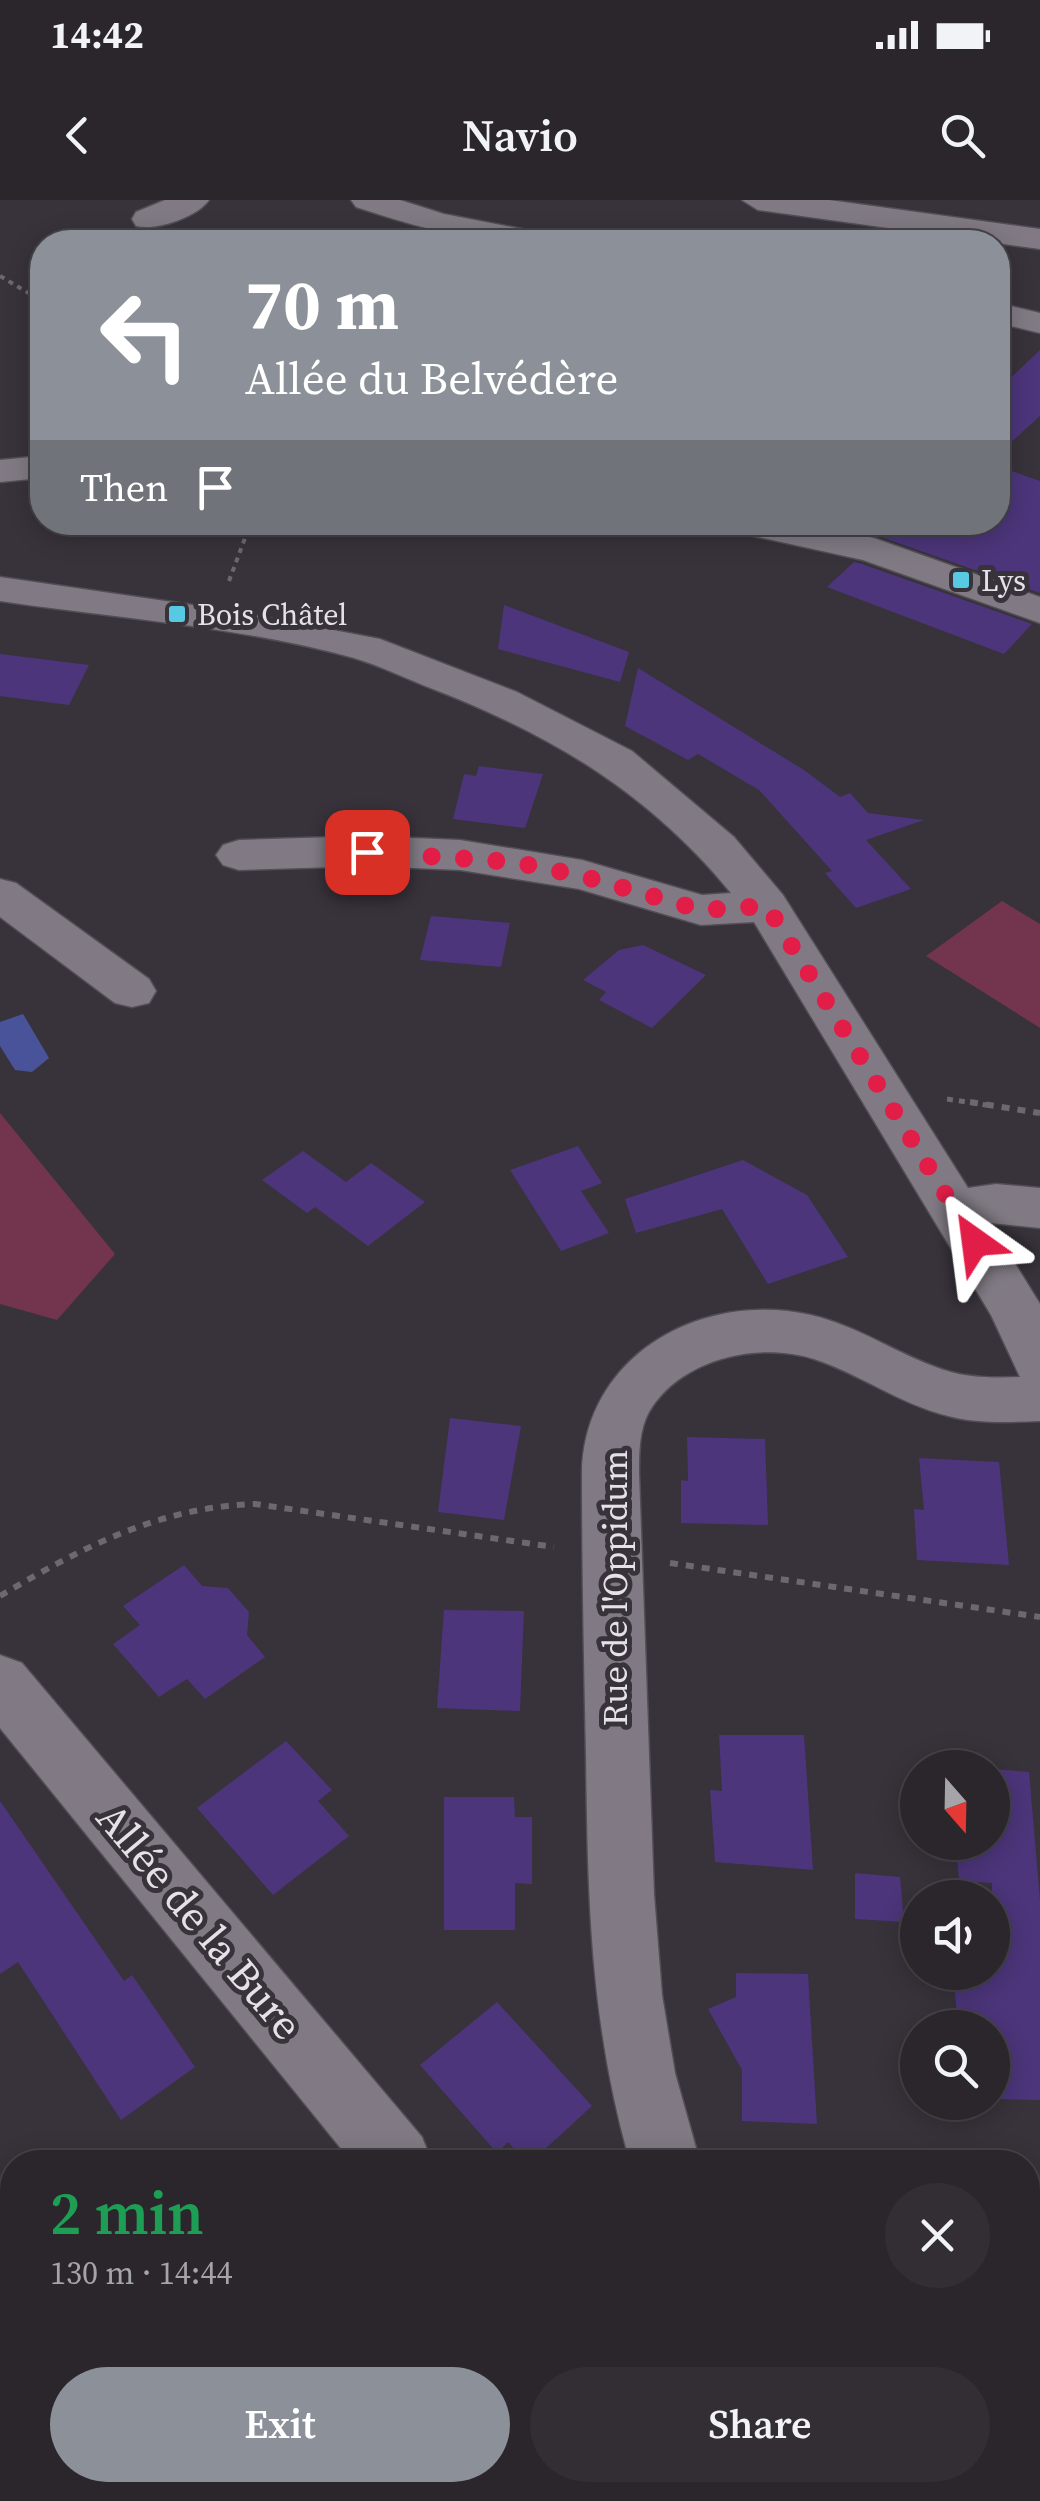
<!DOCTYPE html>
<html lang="en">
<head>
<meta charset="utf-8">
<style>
  :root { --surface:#2a262c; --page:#322e34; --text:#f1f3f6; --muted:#a5a5a9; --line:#464348; --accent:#8c9099 }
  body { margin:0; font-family:"Source Serif 4",serif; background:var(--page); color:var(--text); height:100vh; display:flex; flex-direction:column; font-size:38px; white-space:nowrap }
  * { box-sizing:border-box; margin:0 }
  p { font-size:32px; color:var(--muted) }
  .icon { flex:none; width:55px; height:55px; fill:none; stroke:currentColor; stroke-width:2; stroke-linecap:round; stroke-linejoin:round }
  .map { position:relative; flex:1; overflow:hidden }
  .details { position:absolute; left:0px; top:1950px; width:1040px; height:352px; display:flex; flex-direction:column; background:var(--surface); border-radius:40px 40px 0 0; box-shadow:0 5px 25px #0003,0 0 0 2px var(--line) }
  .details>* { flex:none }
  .guide { position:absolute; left:30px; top:30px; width:980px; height:305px; border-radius:40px; box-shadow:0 5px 25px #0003,0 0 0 2px var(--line); background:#8c9099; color:#fff; overflow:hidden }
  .needle { width:65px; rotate:160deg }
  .fabs { position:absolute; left:900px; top:1550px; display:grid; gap:20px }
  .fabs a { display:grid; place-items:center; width:110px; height:110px; border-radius:50%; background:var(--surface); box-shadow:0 5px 25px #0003,0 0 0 2px var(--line); font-size:50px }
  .pin { position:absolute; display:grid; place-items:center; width:85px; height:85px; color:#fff; margin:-42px; border-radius:20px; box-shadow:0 5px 15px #0006 }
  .me { position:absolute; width:110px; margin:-55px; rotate:329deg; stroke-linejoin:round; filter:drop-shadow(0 0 8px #0008) }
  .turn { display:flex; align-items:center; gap:35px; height:210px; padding:0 50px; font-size:45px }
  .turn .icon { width:130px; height:130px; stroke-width:2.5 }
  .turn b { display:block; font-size:70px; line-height:85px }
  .then { display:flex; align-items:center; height:95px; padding:0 50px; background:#0003; gap:20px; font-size:38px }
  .round { display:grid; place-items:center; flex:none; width:105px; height:105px; border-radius:52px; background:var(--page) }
  .head { display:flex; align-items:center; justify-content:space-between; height:170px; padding:0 50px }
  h1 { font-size:60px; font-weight:600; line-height:75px; color:#1e9e55 }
  .action { display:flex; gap:20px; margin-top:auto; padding:20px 50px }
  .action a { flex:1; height:115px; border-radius:60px; background:var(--accent); color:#fff; font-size:40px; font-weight:600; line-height:115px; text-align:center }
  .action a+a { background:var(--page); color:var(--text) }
  .status { display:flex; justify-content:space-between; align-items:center; height:70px; padding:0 50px; background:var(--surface); direction:ltr }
  .status svg { height:28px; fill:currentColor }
  header { display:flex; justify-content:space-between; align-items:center; height:130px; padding:0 50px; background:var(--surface); font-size:45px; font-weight:600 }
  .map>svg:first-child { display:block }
  .green { fill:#72354d }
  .water { fill:#495399 }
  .building { fill:#4c357a }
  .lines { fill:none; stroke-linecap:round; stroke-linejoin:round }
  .minor-casing { stroke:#524e55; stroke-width:3 }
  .path-far2 { stroke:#6d6870; stroke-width:4; stroke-dasharray:5 5; stroke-linecap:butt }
  .path-far1 { stroke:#6d6870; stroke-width:5; stroke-dasharray:6 6; stroke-linecap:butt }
  .path { stroke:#6d6870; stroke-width:6; stroke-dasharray:8 8; stroke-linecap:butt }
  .minor { fill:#817a84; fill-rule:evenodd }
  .route { stroke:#e11d48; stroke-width:18; stroke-dasharray:0 32.4 }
  .poi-dot { fill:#57c9e2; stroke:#38323b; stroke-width:4 }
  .labels { text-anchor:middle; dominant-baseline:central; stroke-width:10; stroke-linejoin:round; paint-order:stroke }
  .far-poi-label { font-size:30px; fill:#e5e1e7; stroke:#38323b; text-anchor:start }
  .street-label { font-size:35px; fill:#e5e1e7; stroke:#38323b }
  .near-street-label { font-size:42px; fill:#e5e1e7; stroke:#38323b }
</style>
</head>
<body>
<div class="status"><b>14:42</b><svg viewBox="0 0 49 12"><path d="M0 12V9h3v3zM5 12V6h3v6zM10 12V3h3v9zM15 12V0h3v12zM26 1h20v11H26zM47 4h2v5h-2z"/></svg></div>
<header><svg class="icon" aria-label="back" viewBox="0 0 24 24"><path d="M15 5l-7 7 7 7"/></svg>Navio<svg class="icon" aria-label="search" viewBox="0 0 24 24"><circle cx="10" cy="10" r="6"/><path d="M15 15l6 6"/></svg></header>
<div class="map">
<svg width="1040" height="2301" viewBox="0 0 1040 2301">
  <rect width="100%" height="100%" fill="#38323b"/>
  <g class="green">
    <path d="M1002 701 1040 724V828L926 756Z"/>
    <path d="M0 913 115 1054 57 1120 0 1104Z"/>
    <path d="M0 2046 12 2070V2290H124L129 2301H0Z"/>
  </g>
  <path class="water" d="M23 814 49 858 32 872 15 870 0 846V822Z"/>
  <g class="building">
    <path d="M1040 150V216L998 254V190Z"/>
    <path d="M998 266 1040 281V393L881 337 897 322H998Z"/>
    <path d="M854 362 862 364 1032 424 1004 454 827 387Z"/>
    <path d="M504 405 629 452 620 482 498 449Z"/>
    <path d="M0 454 89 465 69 505 0 496Z"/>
    <path d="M638 468 804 570 840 597 850 593 868 613 924 620 866 640 911 689 856 708 825 673 832 671 759 590 698 554 688 560 625 526Z"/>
    <path d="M479 566 543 574 525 628 453 619 464 574 476 576Z"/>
    <path d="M431 716 510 723 501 767 420 760Z"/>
    <path d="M643 745 706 775 652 828 599 800 606 792 583 780 619 750Z"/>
    <path d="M578 946 602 983 581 991 609 1033 561 1051 510 970Z"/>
    <path d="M303 951 346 982 371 963 425 1002 368 1046 315 1007 307 1013 262 980Z"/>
    <path d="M743 960 807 995 848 1057 768 1084 722 1009 636 1033 625 999Z"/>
    <path d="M450 1218 521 1226 504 1320 438 1312Z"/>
    <path d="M687 1237 765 1239 768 1325 681 1323V1280L688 1281Z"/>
    <path d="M919 1258 999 1262 1009 1365 917 1360 914 1309 924 1310Z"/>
    <path d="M184 1365 202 1386 228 1388 249 1412 247 1435 265 1457 205 1499 187 1479 159 1497 113 1444 140 1425 123 1406Z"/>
    <path d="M444 1410 524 1411 520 1511 437 1508Z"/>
    <path d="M719 1535H804L813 1670 715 1662 710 1590 722 1591Z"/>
    <path d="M286 1541 332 1590 318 1601 349 1636 273 1695 197 1608Z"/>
    <path d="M992 1569 1029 1572 1040 1700V1900L992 1899V1828H958L953 1772H992V1683L959 1681 956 1642H992Z"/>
    <path d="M444 1597H514L515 1617H532V1684L515 1683V1730H444Z"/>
    <path d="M0 1601 124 1781 132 1775 195 1867 121 1920 18 1762 0 1774Z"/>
    <path d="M855 1673 900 1677 904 1722 855 1719Z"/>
    <path d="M736 1773 808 1774 817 1924 742 1921V1870L708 1809 736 1797Z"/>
    <path d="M497 1802 592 1906 531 1962H525L508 1942 497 1953 420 1865Z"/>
  </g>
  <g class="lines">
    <g class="minor-casing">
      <g id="minor">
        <path d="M165 0H209C197 17 157 31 136 26L132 19 136 12Z"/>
        <path d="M351 0H400L444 14 553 35 558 42C486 47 423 29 356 7Z"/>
        <path d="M742 0H829L1040 29V49L758 10Z"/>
        <path d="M998 103 1040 113V133L998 123Z"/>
        <path d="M42 256V278L0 282V260Z"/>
        <path d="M722 322H799L874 338 1040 397V423L863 360 727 330Z"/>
        <path d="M0 377 234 411 380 439 517 492 632 551 734 637 783 695 968 988 996 984 1040 988V1028L990 1023 1040 1104V1221C1009 1222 978 1224 948 1216 900 1204 860 1174 814 1159 758 1141 680 1159 649 1212 639 1230 639 1253 639 1273L654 1694 662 1795 675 1873 700 1962H630C590 1822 588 1699 586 1555 584 1461 582 1367 582 1273 584 1155 702 1090 811 1115 859 1126 898 1155 944 1170 968 1178 995 1178 1020 1177L991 1115 754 722 701 725 579 689 460 670 367 666 239 670 223 665 216 655 223 645 239 640 367 636 460 640 582 660 702 695 731 693C649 593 552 535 433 489 407 479 381 466 354 458 243 427 115 418 0 401Z"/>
        <path d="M0 679 16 683 149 779 156 791 149 803 132 807 115 803 0 717Z"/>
        <path d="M0 1455 22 1463 422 1937 432 1962H352L0 1528Z"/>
        <path d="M655 2290H823L828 2301H660Z"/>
      </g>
    </g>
    <g class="path-far2">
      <path d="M0 76 42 101"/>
      <path d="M229 381 251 322"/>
    </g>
    <path class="path-far1" d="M947 899 986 905"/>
    <g class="path">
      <path d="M970 902 1040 913"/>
      <path d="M670 1363 1040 1417"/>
      <path d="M0 1396C81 1348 159 1307 255 1304L554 1347"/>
    </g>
    <use href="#minor" class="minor"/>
  </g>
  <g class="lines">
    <path class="route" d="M367 652 514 662 582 676 701 710 767 706 975 1042"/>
  </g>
  <g class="poi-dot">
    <rect x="951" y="370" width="20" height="20" rx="5"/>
    <rect x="167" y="404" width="20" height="20" rx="5"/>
  </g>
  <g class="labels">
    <g class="far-poi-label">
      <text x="981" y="380">Lys</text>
      <text x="197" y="414">Bois Châtel</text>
    </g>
    <g class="street-label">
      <text transform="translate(615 1388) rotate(-90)">Rue de l'Oppidum</text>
    </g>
    <g class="near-street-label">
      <text transform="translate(200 1721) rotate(50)">Allée de la Bure</text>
    </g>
  </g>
</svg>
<div class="fabs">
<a><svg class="needle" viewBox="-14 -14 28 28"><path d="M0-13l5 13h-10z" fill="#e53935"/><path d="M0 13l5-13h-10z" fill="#a5a5a9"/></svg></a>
<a><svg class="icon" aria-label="sound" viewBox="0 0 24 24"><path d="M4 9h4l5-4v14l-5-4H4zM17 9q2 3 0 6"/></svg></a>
<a><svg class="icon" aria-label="search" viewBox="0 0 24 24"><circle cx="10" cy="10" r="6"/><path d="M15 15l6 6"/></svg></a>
</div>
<div class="pin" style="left:367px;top:652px;background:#d93025"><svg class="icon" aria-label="arrive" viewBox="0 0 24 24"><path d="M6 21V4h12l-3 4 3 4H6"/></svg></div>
<svg class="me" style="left:975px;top:1042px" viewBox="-20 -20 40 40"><path d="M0-17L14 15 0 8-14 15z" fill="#e11d48" stroke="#fff" stroke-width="4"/></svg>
<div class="guide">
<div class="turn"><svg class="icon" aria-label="left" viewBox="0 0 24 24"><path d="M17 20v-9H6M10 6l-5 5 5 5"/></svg><div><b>70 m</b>Allée du Belvédère</div></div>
<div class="then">Then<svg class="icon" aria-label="arrive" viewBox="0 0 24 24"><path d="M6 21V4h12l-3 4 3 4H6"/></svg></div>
</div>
<section class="details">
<div class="head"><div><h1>2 min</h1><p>130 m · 14:44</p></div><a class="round"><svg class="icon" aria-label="close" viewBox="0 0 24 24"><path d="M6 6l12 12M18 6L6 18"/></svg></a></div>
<div class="action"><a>Exit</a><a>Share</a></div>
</section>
</div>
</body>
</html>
